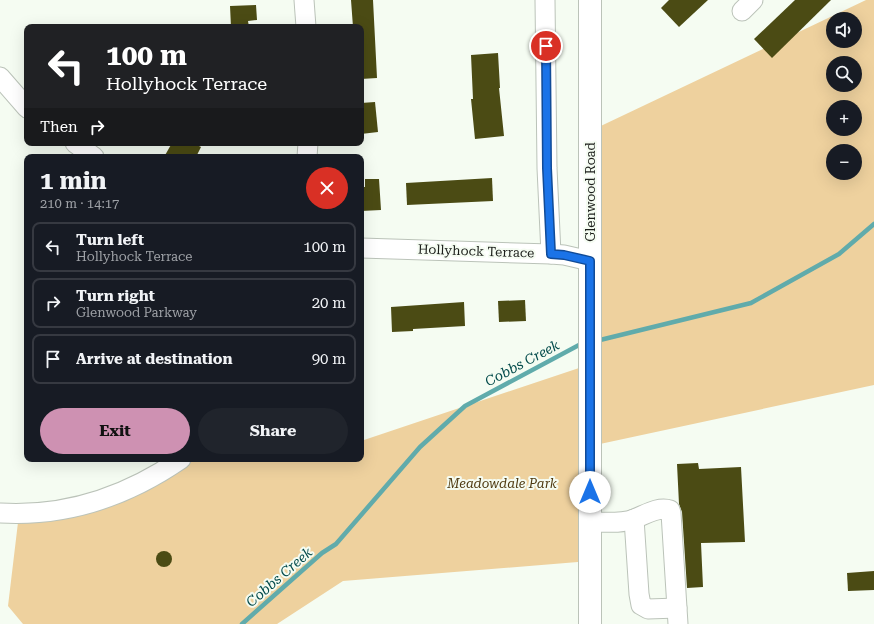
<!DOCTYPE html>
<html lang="en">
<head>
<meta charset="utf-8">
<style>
  :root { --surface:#171b24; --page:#20242c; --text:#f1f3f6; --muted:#9ea1a6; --line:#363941; --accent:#ce91b2 }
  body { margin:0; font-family:"Roboto Serif",serif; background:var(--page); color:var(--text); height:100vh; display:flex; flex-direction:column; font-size:15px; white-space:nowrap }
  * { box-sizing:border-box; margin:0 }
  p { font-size:13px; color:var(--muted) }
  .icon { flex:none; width:22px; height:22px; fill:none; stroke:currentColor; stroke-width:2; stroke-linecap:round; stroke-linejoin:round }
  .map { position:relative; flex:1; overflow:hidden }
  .panel { position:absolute; left:24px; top:154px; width:340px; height:308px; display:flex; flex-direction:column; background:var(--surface); border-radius:8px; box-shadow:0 4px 16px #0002 }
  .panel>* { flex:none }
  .top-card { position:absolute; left:24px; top:24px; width:340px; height:122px; border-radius:8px; box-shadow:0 4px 16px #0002; background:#202124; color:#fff; overflow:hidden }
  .controls { position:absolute; left:826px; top:12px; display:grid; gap:8px }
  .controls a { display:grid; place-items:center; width:36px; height:36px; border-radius:50%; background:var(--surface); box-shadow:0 4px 16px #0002; font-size:20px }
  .pin { position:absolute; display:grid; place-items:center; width:34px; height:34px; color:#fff; margin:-17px; border:2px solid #fff; border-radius:50%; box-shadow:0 1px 4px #0007 }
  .me { position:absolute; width:44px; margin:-22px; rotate:0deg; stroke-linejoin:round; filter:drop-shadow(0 0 3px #0008) }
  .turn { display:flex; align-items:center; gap:14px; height:84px; padding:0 16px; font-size:18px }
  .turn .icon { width:52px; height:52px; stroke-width:2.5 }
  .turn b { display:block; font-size:28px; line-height:34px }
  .then { display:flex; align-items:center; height:38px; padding:0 16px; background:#0003; gap:8px; font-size:15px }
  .round { display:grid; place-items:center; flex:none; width:42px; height:42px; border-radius:21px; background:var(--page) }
  .headline { display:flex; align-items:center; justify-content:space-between; height:68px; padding:0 16px }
  h1 { font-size:24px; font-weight:700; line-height:30px }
  .primary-button { display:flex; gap:8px; margin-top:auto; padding:8px 16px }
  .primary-button a { flex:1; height:46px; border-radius:24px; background:var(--accent); color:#111; font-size:16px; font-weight:700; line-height:46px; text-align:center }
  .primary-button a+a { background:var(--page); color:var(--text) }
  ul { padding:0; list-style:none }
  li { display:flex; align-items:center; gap:12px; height:50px; margin:0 8px 6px; padding:0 8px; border:2px solid var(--line); border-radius:8px }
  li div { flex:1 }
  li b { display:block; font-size:15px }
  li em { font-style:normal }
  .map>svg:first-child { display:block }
  .green { fill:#eed19e; fill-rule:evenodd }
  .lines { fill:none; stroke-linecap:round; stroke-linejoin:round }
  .stream { stroke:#60abab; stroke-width:4.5 }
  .building { fill:#4b4b14 }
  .minor-casing { stroke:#bbc3b9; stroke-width:21 }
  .major-casing { stroke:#bbc3b9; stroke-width:24 }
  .minor { stroke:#fff; stroke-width:19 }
  .major { stroke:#fff; stroke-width:22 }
  .route-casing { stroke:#114b97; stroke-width:10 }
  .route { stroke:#1a73e8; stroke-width:7 }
  .labels { text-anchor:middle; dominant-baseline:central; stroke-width:4; stroke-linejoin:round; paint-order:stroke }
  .street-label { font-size:13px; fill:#1b1e1a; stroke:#f5fcf2 }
  .park-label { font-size:13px; font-style:italic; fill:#4e3910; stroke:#f5fcf2 }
  .water-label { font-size:14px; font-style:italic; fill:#034b4b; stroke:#f5fcf2 }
</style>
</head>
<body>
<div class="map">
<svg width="874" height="624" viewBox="0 0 874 624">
  <rect width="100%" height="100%" fill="#f5fcf2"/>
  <path class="green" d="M866 0H874V385L586 447 590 561 343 581 277 624H23L8 606 19 514 57 511 181 459H361V441L585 366 586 133ZM833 19H855V41H833ZM833 63H855V85H833ZM833 107H855V129H833ZM833 151H855V173H833Z"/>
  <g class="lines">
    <g class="stream">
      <path d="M596 341 751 303 839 254 874 224"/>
      <path d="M242 624 322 553 336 544 420 447 465 406 579 345 585 344"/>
    </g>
  </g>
  <g class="building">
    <path d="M351 0H373L377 78 361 79V27H353Z"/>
    <path d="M669 0H708L679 27 661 8Z"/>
    <path d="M795 0H831L772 58 754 39Z"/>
    <path d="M256 5 257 20 248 21 249 27H231L230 6Z"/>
    <path d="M498 53 500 88H499L504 136 475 139 471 99H473L471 55Z"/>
    <path d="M375 102 378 132 361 134V103Z"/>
    <path d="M172 143H193L201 147 196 157H164Z"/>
    <path d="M492 178 493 201 407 205 406 183Z"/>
    <path d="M365 179H379L381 210 361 211V187H365Z"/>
    <path d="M525 300 526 321 499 322 498 301Z"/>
    <path d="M464 302 465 326 413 329V331L392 332 391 307Z"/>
    <path d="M698 463 699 469 741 467 745 542 701 543 703 587 687 588 682 512 679 504 677 464Z"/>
    <circle cx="164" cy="559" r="8"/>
    <path d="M874 571V590L848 591 847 573Z"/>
  </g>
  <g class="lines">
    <g class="minor-casing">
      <g id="minor">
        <path d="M304 0 306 27"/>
        <path d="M545 0 547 168 551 254"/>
        <path d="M742 11 753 0"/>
        <path d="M0 77 27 108"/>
        <path d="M75 143 94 157"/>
        <path d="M307 157 308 143"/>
        <path d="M361 248 551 254 564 255 590 261"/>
        <path d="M0 513C67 517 126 497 181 459"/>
        <path d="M634 519 639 594 641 605 648 609 677 608"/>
        <path d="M590 522C604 522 621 524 634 519 645 515 658 506 670 510L671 513 678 624"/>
      </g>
    </g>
    <g class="major-casing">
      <path id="major" d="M590 624V0"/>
    </g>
    <use href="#minor" class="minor"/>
    <use href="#major" class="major"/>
  </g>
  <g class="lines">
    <g class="route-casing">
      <path id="route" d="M546 46 547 168 551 254 564 255 590 261V492"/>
    </g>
    <use href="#route" class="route"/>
  </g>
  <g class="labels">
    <g class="street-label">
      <text transform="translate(590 192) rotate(-90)">Glenwood Road</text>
      <text transform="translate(476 251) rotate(2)">Hollyhock Terrace</text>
    </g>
    <g class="park-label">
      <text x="502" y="483">Meadowdale Park</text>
    </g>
    <g class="water-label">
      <text transform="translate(522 363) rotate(-28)">Cobbs Creek</text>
      <text transform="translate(279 577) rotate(-41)">Cobbs Creek</text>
    </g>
  </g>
</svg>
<div class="controls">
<a><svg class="icon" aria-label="sound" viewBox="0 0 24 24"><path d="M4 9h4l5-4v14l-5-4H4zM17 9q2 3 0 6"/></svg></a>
<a><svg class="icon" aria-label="search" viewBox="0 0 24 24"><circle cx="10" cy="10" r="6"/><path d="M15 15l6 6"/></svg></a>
<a>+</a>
<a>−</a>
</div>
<div class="pin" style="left:546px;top:46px;background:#d93025"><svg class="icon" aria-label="arrive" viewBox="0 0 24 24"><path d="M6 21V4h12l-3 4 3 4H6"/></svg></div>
<svg class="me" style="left:590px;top:492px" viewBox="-20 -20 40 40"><circle r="19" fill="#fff"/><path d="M0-13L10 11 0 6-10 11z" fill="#1a73e8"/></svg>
<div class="top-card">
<div class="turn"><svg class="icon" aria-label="left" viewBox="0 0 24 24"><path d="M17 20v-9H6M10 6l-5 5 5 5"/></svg><div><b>100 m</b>Hollyhock Terrace</div></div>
<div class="then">Then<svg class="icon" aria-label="right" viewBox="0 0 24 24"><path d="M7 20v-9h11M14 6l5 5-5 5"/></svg></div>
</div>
<section class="panel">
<div class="headline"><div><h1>1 min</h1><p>210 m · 14:17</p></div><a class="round" style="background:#d93025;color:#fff"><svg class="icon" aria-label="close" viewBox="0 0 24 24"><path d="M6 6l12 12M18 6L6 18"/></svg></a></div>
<ul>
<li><svg class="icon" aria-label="left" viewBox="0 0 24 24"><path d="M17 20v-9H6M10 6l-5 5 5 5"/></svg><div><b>Turn left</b><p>Hollyhock Terrace</p></div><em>100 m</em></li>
<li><svg class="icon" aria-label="right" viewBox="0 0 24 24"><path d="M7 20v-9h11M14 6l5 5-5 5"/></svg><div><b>Turn right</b><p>Glenwood Parkway</p></div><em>20 m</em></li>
<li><svg class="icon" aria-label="arrive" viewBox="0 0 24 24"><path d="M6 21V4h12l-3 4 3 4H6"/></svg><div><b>Arrive at destination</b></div><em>90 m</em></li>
</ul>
<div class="primary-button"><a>Exit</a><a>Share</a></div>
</section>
</div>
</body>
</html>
